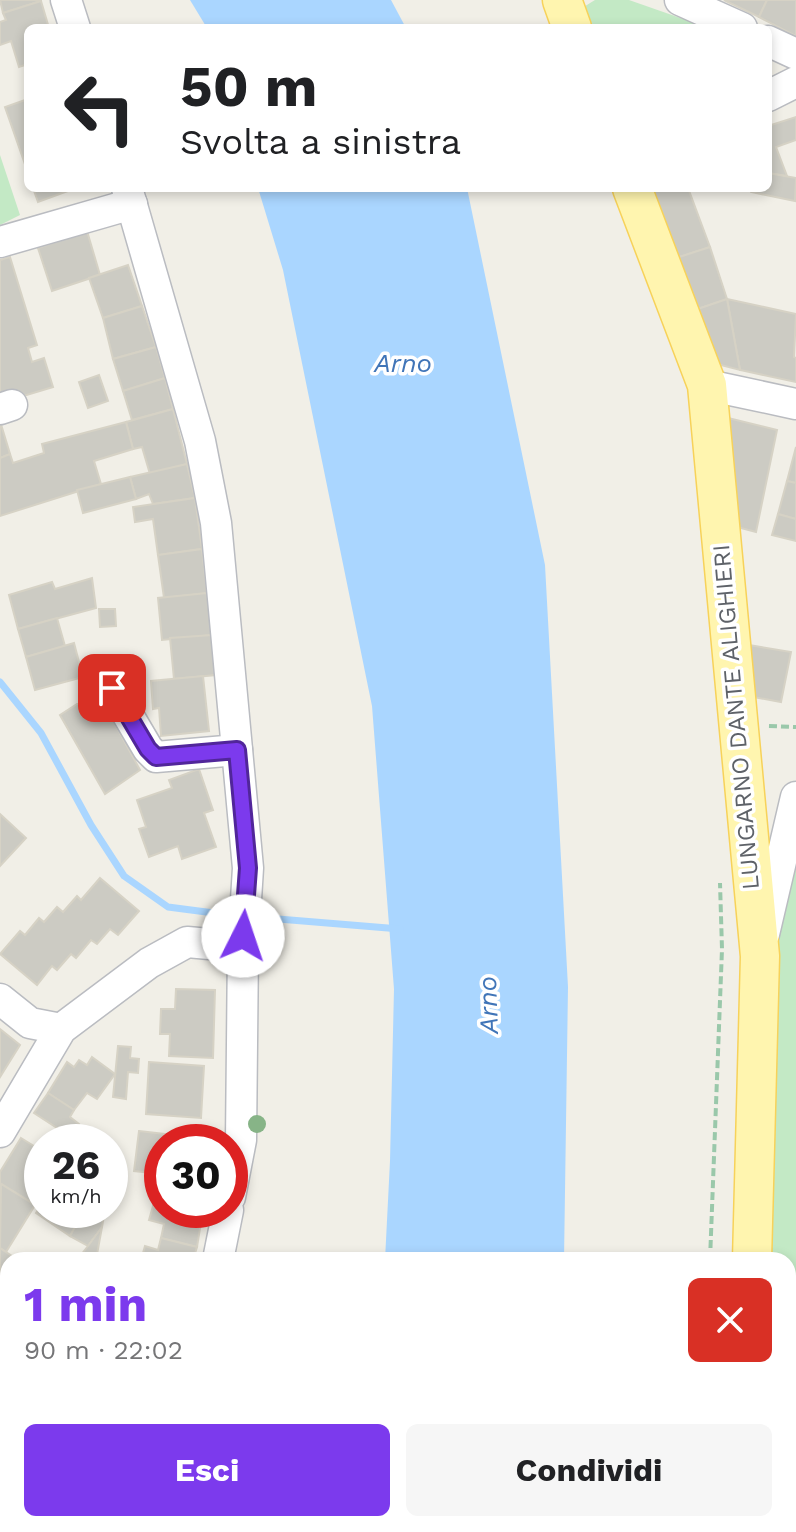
<!DOCTYPE html>
<html lang="it">
<head>
<meta charset="utf-8">
<style>
  :root { --surface:#fff; --page:#f6f6f6; --text:#202124; --muted:#757577; --accent:#7c3aed }
  body { margin:0; font-family:"Work Sans",sans-serif; background:var(--page); color:var(--text); height:100vh; display:flex; flex-direction:column; font-size:30px; white-space:nowrap }
  * { box-sizing:border-box; margin:0 }
  p { font-size:26px; color:var(--muted) }
  .icon { flex:none; width:44px; height:44px; fill:none; stroke:currentColor; stroke-width:2; stroke-linecap:round; stroke-linejoin:round }
  .map { position:relative; flex:1; overflow:hidden }
  .side { position:absolute; left:0px; top:1252px; width:796px; height:280px; display:flex; flex-direction:column; background:var(--surface); border-radius:24px 24px 0 0; box-shadow:0 4px 12px #0003 }
  .side>* { flex:none }
  .banner { position:absolute; left:24px; top:24px; width:748px; height:168px; border-radius:12px; box-shadow:0 4px 12px #0003; background:#fff; color:var(--text); overflow:hidden }
  .speed { position:absolute; left:24px; top:1124px; display:flex; gap:16px; font-size:40px; font-weight:700; text-align:center }
  .speed>* { display:grid; place-content:center; width:104px; height:104px; border-radius:50%; background:var(--surface); box-shadow:0 4px 12px #0003; line-height:1 }
  .speed small { font-size:20px; font-weight:400 }
  .speed .limit { border:12px solid #d22; background:#fff; color:#111 }
  .pin { position:absolute; display:grid; place-items:center; width:68px; height:68px; color:#fff; margin:-34px; border-radius:16px; box-shadow:0 4px 12px #0006 }
  .me { position:absolute; width:88px; margin:-44px; rotate:4deg; stroke-linejoin:round; filter:drop-shadow(0 0 6px #0008) }
  .turn { display:flex; align-items:center; gap:28px; height:168px; padding:0 24px; font-size:36px }
  .turn .icon { width:104px; height:104px; stroke-width:2.5 }
  .turn b { display:block; font-size:56px; line-height:68px }
  .round { display:grid; place-items:center; flex:none; width:84px; height:84px; border-radius:12px; background:var(--page) }
  .summary { display:flex; align-items:center; justify-content:space-between; height:136px; padding:0 24px }
  h1 { font-size:48px; font-weight:700; line-height:60px; color:var(--accent) }
  .button { display:flex; gap:16px; margin-top:auto; padding:16px 24px }
  .button a { flex:1; height:92px; border-radius:12px; background:var(--accent); color:#fff; font-size:32px; font-weight:700; line-height:92px; text-align:center }
  .button a+a { background:var(--page); color:var(--text) }
  .map>svg:first-child { display:block }
  .green { fill:#c3e9c5 }
  .water { fill:#aad6ff }
  .lines { fill:none; stroke-linecap:round; stroke-linejoin:round }
  .stream { stroke:#aad6ff; stroke-width:7 }
  .building { fill:#cccbc3; stroke:#d6d2c5; stroke-width:2 }
  .minor-casing { stroke:#babcc1; stroke-width:33 }
  .major-casing { stroke:#f7d25a; stroke-width:41 }
  .path { stroke:#9ac8aa; stroke-width:4; stroke-dasharray:8 4; stroke-linecap:butt }
  .minor { stroke:#fff; stroke-width:30 }
  .major { stroke:#fff5af; stroke-width:38 }
  .tree { fill:#87b487 }
  .route-casing { stroke:#51269a; stroke-width:20 }
  .route { stroke:#7c3aed; stroke-width:14 }
  .labels { text-anchor:middle; dominant-baseline:central; stroke-width:7; stroke-linejoin:round; paint-order:stroke }
  .street-label { font-size:24px; fill:#5e6268; stroke:#fff }
  .water-label { font-size:26px; font-style:italic; fill:#4075b8; stroke:#fff }
</style>
</head>
<body>
<div class="map">
<svg width="796" height="1532" viewBox="0 0 796 1532">
  <rect width="100%" height="100%" fill="#f1efe7"/>
  <g class="green">
    <path d="M595 0H629L709 28H587L582 8Z"/>
    <path d="M0 155 20 215 0 225Z"/>
    <path d="M796 797V1532H737V1524H788V1260H752L760 956Z"/>
  </g>
  <g class="water">
    <path d="M190 0H391L406 28H207Z"/>
    <path d="M258 188H467L545 565 568 987 564 1260H385L390 1161 394 989 372 706 283 270Z"/>
    <path d="M331 1524H530L526 1532H326Z"/>
  </g>
  <g class="lines">
    <g class="stream">
      <path d="M0 682 41 733 91 825 124 876 168 907 237 916"/>
      <path d="M253 917 400 929"/>
    </g>
  </g>
  <g class="building">
    <path d="M0 0H41V1L3 13Z"/>
    <path d="M724 0H767L759 17Z"/>
    <path d="M767 0H796V36L759 17Z"/>
    <path d="M41 1 49 28H28V64L19 67 11 41 0 45V22L6 20 3 13Z"/>
    <path d="M28 99V173L5 107Z"/>
    <path d="M796 117V140L776 147 787 176 768 173V126Z"/>
    <path d="M768 173 796 178 795 201 751 192 750 188H768Z"/>
    <path d="M33 188H76L38 202Z"/>
    <path d="M655 188H688L710 247 670 260 647 191Z"/>
    <path d="M87 231 100 275 52 291 38 248Z"/>
    <path d="M710 247 727 299 689 312 670 260Z"/>
    <path d="M10 257 37 345 28 348 32 362 44 358 53 387 0 403V260Z"/>
    <path d="M128 265 142 306 103 318 89 278Z"/>
    <path d="M727 299 796 314 794 357 796 358V382L740 370Z"/>
    <path d="M727 299 740 370 705 361 689 312Z"/>
    <path d="M142 306 156 347 113 359 103 318Z"/>
    <path d="M156 347 165 378 123 391 113 359Z"/>
    <path d="M99 375 108 401 88 408 79 382Z"/>
    <path d="M165 378 173 409 132 420 123 391Z"/>
    <path d="M173 409 187 464 150 474 142 447 133 449 126 422Z"/>
    <path d="M724 417 777 430 756 532 737 527Z"/>
    <path d="M0 421 10 454 0 458Z"/>
    <path d="M126 422 133 449 94 461 101 484 0 516V458L10 454 13 463 44 453 42 444Z"/>
    <path d="M796 447V483L787 481Z"/>
    <path d="M187 464 195 498 153 504 149 494 136 499 130 477Z"/>
    <path d="M130 477 136 499 83 513 77 490Z"/>
    <path d="M787 481 796 483V519L778 514Z"/>
    <path d="M195 498 202 549 158 555 153 519 135 522 133 507Z"/>
    <path d="M778 514 796 519V541L772 535Z"/>
    <path d="M202 549 207 593 164 598 158 555Z"/>
    <path d="M92 578 96 608 18 629 9 595 52 582 55 589Z"/>
    <path d="M207 593 212 635 162 640 158 598Z"/>
    <path d="M99 609H115L116 626 100 627Z"/>
    <path d="M57 618 65 646 26 657 18 629Z"/>
    <path d="M212 635 216 675 174 679 170 638Z"/>
    <path d="M74 643 83 677 35 690 26 657Z"/>
    <path d="M749 645 791 652 781 702 753 697Z"/>
    <path d="M203 676 209 731 161 736 159 708 153 709 151 681Z"/>
    <path d="M77 704H104L140 770 105 794 60 715Z"/>
    <path d="M199 769 213 810 204 813 216 847 182 859 178 846 149 857 139 829 146 827 137 800 172 788 169 780Z"/>
    <path d="M0 814 26 838 0 866Z"/>
    <path d="M100 878 139 911 118 935 110 929 97 944 91 940 76 958 71 954 57 970 52 966 37 985 0 954 20 931 25 935 39 918 44 922 57 907 63 912 77 896 81 900Z"/>
    <path d="M176 989 215 990 213 1058 169 1056 170 1034H160L161 1009H175Z"/>
    <path d="M0 1029 20 1045 0 1077Z"/>
    <path d="M118 1046 131 1047 130 1058 139 1059 138 1073 128 1072 126 1099 113 1097Z"/>
    <path d="M92 1057 115 1074 97 1099 87 1093 74 1110 48 1093 67 1062 74 1067 79 1060 87 1065Z"/>
    <path d="M149 1062 204 1066 201 1118 146 1114Z"/>
    <path d="M48 1093 74 1110 70 1117 79 1124 71 1137 34 1113Z"/>
    <path d="M139 1131 199 1138V1142H162V1174L134 1171Z"/>
    <path d="M21 1138 42 1151V1204L39 1207 0 1183V1172Z"/>
    <path d="M1 1184 35 1205 6 1252 0 1248Z"/>
    <path d="M42 1204V1210H62L60 1212 78 1223 70 1236 36 1213Z"/>
    <path d="M153 1206 162 1210 202 1216 197 1247 161 1238 164 1224 149 1220Z"/>
    <path d="M84 1210H105L102 1227 88 1246 70 1236Z"/>
    <path d="M167 1210H204L202 1216Z"/>
    <path d="M102 1227 96 1260H77L88 1246Z"/>
    <path d="M161 1238 197 1247 193 1260H141L145 1246 158 1250Z"/>
    <path d="M0 1248 18 1260H8V1309L0 1304Z"/>
    <path d="M7 1431 8 1459 4 1465 0 1462V1443Z"/>
    <path d="M13 1524H57L53 1532H15Z"/>
  </g>
  <g class="lines">
    <g class="minor-casing">
      <g id="minor">
        <path d="M66 0 75 28"/>
        <path d="M680 0 742 28"/>
        <path d="M768 41 796 54"/>
        <path d="M768 96 796 82"/>
        <path d="M127 188 200 441 216 523 248 868 243 947 241 1140 230 1197"/>
        <path d="M0 242 132 204"/>
        <path d="M707 385 796 404"/>
        <path d="M0 409 12 405"/>
        <path d="M112 688 148 749 156 757 237 750"/>
        <path d="M764 934 796 797"/>
        <path d="M0 999 30 1023 61 1029"/>
        <path d="M0 1132 61 1029 149 963 187 942 243 947"/>
        <path d="M218 1260 228 1210"/>
        <path d="M91 1532 96 1524"/>
      </g>
    </g>
    <g class="major-casing">
      <g id="major">
        <path d="M562 0 572 28"/>
        <path d="M632 188 707 385 760 956 752 1260"/>
        <path d="M737 1532V1524"/>
      </g>
    </g>
    <g class="path">
      <path d="M769 726 796 727"/>
      <path d="M710 1260 722 949 720 883"/>
      <path d="M788 1438 796 1408"/>
      <path d="M123 1532 128 1524"/>
      <path d="M698 1532 699 1524"/>
    </g>
    <use href="#minor" class="minor"/>
    <use href="#major" class="major"/>
  </g>
  <circle class="tree" cx="257" cy="1124" r="9"/>
  <g class="lines">
    <g class="route-casing">
      <path id="route" d="M112 688 148 749 156 757 237 750 248 868 243 936"/>
    </g>
    <use href="#route" class="route"/>
  </g>
  <g class="labels">
    <g class="street-label">
      <text transform="translate(736 717) rotate(-95)">LUNGARNO DANTE ALIGHIERI</text>
    </g>
    <g class="water-label">
      <text x="403" y="363">Arno</text>
      <text transform="translate(488 1005) rotate(-92)">Arno</text>
    </g>
  </g>
</svg>
<div class="speed"><div>26<small>km/h</small></div><div class="limit">30</div></div>
<div class="pin" style="left:112px;top:688px;background:#d93025"><svg class="icon" aria-label="arrive" viewBox="0 0 24 24"><path d="M6 21V4h12l-3 4 3 4H6"/></svg></div>
<svg class="me" style="left:243px;top:936px" viewBox="-20 -20 40 40"><circle r="19" fill="#fff"/><path d="M0-13L10 11 0 6-10 11z" fill="#7c3aed"/></svg>
<div class="banner">
<div class="turn"><svg class="icon" aria-label="left" viewBox="0 0 24 24"><path d="M17 20v-9H6M10 6l-5 5 5 5"/></svg><div><b>50 m</b>Svolta a sinistra</div></div>
</div>
<section class="side">
<div class="summary"><div><h1>1 min</h1><p>90 m · 22:02</p></div><a class="round" style="background:#d93025;color:#fff"><svg class="icon" aria-label="close" viewBox="0 0 24 24"><path d="M6 6l12 12M18 6L6 18"/></svg></a></div>
<div class="button"><a>Esci</a><a>Condividi</a></div>
</section>
</div>
</body>
</html>
